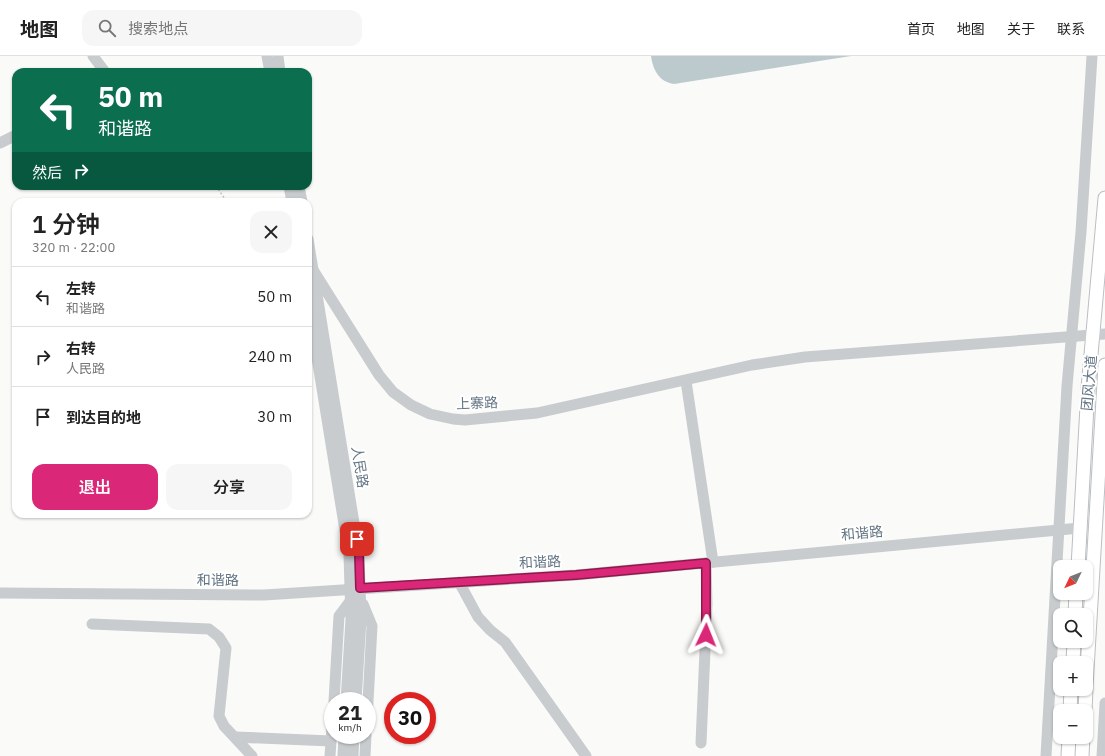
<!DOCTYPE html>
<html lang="zh">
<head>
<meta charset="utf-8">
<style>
  :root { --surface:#fff; --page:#f6f6f6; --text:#222; --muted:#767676; --line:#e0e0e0; --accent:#db2777 }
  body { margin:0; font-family:"IBM Plex Sans","Noto Sans SC",sans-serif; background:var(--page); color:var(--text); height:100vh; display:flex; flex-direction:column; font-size:15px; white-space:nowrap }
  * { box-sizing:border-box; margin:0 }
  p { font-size:13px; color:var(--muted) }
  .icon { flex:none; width:22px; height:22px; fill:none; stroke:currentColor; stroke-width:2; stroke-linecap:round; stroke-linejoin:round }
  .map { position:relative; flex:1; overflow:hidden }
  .drawer { position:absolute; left:12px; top:142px; width:300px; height:320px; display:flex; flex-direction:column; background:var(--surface); border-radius:12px; box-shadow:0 1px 3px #0004 }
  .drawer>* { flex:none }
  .banner { position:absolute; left:12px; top:12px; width:300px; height:122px; border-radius:12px; box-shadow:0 1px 3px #0004; background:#0b6e4f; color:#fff; overflow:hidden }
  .needle { width:26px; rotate:227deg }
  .buttons { position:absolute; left:1053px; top:504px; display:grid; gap:8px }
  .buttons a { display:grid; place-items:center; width:40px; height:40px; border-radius:8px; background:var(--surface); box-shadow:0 1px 3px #0004; font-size:20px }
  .speed { position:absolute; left:324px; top:636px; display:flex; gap:8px; font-size:20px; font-weight:700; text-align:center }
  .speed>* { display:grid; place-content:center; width:52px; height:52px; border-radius:50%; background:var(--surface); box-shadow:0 1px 3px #0004; line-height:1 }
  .speed small { font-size:10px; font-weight:400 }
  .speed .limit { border:6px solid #d22; background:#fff; color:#111 }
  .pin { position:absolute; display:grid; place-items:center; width:34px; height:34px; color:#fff; margin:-17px; border-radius:8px; box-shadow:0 2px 6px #0006 }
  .me { position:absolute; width:44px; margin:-22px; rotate:2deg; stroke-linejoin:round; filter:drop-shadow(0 0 3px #0008) }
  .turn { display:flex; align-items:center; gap:14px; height:84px; padding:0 20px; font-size:18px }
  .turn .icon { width:52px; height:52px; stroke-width:2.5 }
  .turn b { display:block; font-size:28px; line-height:34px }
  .then { display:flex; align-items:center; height:38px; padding:0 20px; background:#0003; gap:8px; font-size:15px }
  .round { display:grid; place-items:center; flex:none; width:42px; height:42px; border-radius:12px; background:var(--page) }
  .headline { display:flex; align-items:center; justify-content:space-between; height:68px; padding:0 20px }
  h1 { font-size:24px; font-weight:600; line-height:30px }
  .cta { display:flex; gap:8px; margin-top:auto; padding:8px 20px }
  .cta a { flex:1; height:46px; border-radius:12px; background:var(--accent); color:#fff; font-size:16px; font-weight:600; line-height:46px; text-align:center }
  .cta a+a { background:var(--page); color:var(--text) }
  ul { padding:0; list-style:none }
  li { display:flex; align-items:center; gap:12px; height:60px; padding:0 20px; border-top:1px solid var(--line) }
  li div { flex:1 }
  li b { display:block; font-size:15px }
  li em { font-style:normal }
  header { display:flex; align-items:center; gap:24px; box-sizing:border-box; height:56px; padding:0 20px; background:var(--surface); border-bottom:1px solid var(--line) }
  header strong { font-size:19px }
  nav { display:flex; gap:22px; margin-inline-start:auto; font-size:14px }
  .search { width:280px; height:36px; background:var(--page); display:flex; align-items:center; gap:10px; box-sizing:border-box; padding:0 14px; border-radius:12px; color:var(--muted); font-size:15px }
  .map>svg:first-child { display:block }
  .water { fill:#bdcacd }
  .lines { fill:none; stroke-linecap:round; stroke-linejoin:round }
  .major-casing { stroke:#bbbfc3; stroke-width:15 }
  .path { stroke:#c1c4c6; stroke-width:1.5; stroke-dasharray:2 2; stroke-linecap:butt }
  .minor { stroke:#c8cccf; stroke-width:11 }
  .major { stroke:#fff; stroke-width:13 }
  .route-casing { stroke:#8e194d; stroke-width:10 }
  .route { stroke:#db2777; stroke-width:7 }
  .labels { text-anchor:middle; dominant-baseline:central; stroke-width:4; stroke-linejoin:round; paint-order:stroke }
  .street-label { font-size:14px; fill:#647584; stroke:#fff }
</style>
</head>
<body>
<header>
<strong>地图</strong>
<div class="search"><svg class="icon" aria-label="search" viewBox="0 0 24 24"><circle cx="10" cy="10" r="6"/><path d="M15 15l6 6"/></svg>搜索地点</div>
<nav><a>首页</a><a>地图</a><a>关于</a><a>联系</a></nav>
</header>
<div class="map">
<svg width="1105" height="700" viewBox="0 0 1105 700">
  <rect width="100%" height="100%" fill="#fafaf8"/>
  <path class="water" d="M651 0H851L674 28C659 26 653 14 651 0Z"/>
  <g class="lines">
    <g class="major-casing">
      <g id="major">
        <path d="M1078 511 1088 332 1105 142"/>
        <path d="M1075 559 1076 537"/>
        <path d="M1073 607 1074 585"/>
        <path d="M1086 631 1105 309"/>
        <path d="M1070 655 1071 633"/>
        <path d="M1085 655 1086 633"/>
        <path d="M1068 700 1069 681"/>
        <path d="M1082 700 1083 681"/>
      </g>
    </g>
    <path class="path" d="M216 130 227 146"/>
    <g class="minor">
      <path d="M93 0 105 16"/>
      <path d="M267 0 270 16"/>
      <path d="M278 0 280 16"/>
      <path d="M0 87 16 79"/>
      <path d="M289 130 292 146"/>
      <path d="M299 130 302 146"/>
      <path d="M308 183 359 498 361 564 356 645"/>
      <path d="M313 214 379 319 393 336 411 349 430 358 453 363 465 364 537 357 752 309 805 301 1105 278"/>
      <path d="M308 246 349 499 351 563 346 645"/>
      <path d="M686 325 713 506"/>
      <path d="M459 526 478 561 490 574 505 586 586 700"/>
      <path d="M0 537 264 539 576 519 1080 472"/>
      <path d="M363 548 372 570 367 665"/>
      <path d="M92 568 209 573 219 581 226 592 219 660 224 670 252 700"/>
      <path d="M334 645 339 560 351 544"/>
      <path d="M235 681 331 685"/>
      <path d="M701 687 707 548 706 507"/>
      <path d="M330 700 333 656"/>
      <path d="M343 700 344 679"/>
      <path d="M353 700 354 679"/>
      <path d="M365 700 366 679"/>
      <path d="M1046 700 1067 330 1081 176 1092 0"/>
      <path d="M1102 700 1105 647"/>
    </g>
    <use href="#major" class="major"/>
  </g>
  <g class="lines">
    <g class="route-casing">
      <path id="route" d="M357 483 359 498 360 532 576 519 706 507V579"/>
    </g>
    <use href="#route" class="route"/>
  </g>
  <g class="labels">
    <g class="street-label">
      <text transform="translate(1089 327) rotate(-85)">团风大道</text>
      <text transform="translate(477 347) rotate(-2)">上寨路</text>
      <text transform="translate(360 411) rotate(81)">人民路</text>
      <text transform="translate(862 477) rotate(-5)">和谐路</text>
      <text transform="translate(540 506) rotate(-3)">和谐路</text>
      <text x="218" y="524">和谐路</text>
    </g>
  </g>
</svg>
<div class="buttons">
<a><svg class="needle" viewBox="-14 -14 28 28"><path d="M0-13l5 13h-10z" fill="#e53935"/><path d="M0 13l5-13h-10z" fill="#767676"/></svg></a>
<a><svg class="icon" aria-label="search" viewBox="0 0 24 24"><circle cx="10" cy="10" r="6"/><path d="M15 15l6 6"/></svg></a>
<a>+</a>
<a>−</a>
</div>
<div class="speed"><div>21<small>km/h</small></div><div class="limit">30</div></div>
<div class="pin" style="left:357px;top:483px;background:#d93025"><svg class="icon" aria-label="arrive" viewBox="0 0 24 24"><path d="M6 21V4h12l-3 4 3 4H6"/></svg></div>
<svg class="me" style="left:706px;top:579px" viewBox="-20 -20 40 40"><path d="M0-17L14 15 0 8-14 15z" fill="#db2777" stroke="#fff" stroke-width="4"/></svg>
<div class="banner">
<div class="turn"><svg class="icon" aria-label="left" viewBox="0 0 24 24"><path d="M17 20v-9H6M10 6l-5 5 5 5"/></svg><div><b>50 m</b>和谐路</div></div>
<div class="then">然后<svg class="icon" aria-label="right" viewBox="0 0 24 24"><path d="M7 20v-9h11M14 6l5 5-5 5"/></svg></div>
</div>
<section class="drawer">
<div class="headline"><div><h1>1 分钟</h1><p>320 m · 22:00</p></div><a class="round"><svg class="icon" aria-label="close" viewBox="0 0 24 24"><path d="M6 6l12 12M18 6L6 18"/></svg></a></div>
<ul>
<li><svg class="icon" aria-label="left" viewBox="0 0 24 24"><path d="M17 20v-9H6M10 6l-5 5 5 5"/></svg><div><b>左转</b><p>和谐路</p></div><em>50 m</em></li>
<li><svg class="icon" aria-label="right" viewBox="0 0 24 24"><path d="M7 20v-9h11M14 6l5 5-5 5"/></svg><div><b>右转</b><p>人民路</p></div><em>240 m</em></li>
<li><svg class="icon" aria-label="arrive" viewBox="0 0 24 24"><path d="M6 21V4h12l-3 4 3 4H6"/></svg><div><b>到达目的地</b></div><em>30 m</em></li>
</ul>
<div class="cta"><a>退出</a><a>分享</a></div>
</section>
</div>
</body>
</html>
